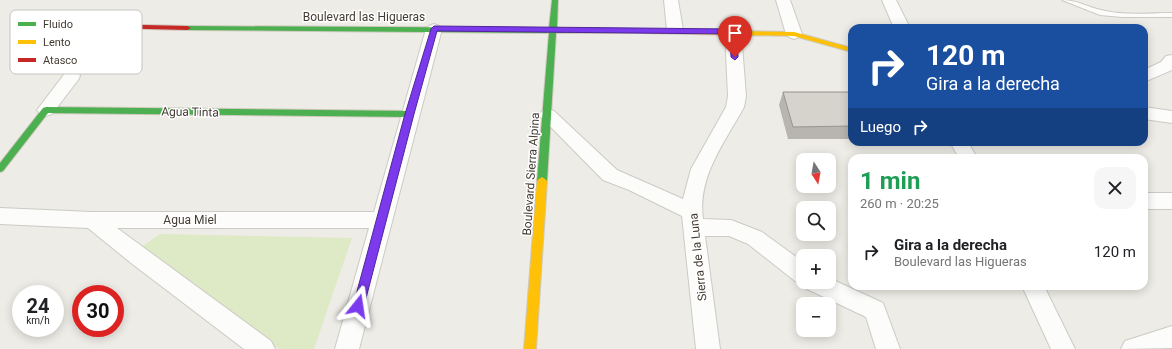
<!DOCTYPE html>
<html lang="es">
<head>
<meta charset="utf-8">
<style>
  :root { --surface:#fff; --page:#f6f6f6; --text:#202124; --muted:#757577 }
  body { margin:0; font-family:Roboto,sans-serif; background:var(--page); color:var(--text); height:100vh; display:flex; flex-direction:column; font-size:15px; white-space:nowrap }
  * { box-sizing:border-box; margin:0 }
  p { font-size:13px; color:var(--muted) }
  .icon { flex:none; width:22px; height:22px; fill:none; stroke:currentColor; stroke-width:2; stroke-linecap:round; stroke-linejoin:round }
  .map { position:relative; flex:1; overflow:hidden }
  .side { position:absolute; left:848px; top:154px; width:300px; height:136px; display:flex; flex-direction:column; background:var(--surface); border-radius:12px; box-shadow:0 2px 10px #0003 }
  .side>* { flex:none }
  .hud { position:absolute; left:848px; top:24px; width:300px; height:122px; border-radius:12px; box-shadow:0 2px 10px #0003; background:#1a4fa0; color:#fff; overflow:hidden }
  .needle { width:26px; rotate:169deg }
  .buttons { position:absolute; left:796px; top:153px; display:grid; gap:8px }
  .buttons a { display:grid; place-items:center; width:40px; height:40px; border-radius:8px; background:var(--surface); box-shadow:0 2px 10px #0003; font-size:20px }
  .speed { position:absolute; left:12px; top:285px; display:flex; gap:8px; font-size:20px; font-weight:700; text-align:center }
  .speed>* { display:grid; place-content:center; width:52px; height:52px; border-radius:50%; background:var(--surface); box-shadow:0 2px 10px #0003; line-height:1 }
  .speed small { font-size:10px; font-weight:400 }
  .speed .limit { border:6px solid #d22; background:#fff; color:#111 }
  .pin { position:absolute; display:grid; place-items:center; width:34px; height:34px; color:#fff; margin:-41px -17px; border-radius:50% 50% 50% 0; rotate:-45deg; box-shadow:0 0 4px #0007 }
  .pin .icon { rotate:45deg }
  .me { position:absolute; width:44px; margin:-22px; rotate:15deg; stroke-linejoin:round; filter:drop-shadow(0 0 3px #0008) }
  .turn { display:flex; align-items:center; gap:14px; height:84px; padding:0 12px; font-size:18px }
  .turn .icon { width:52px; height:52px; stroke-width:2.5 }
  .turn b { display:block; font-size:28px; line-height:34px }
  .then { display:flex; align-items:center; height:38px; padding:0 12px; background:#0003; gap:8px; font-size:15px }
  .round { display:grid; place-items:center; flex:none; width:42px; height:42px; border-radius:12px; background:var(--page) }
  .head { display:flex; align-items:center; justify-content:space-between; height:68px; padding:0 12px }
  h1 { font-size:24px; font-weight:700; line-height:30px; color:#1e9e55 }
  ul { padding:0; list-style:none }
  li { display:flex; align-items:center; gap:12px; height:60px; padding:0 12px }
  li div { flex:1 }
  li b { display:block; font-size:15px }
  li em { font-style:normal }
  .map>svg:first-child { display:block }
  .green { fill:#deeac5 }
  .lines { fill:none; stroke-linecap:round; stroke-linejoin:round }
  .lane-casing { stroke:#cccac4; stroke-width:2 }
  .street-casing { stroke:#cccac4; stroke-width:2 }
  .fast-casing { stroke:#cec9bd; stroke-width:2 }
  .slow-casing { stroke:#cec9bd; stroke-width:2 }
  .jam-casing { stroke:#cec9bd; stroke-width:2 }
  .lane { fill:#fcfcfb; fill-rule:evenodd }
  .street { fill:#fcfcfb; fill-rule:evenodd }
  .fast { fill:#4caf50; fill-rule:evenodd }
  .slow { fill:#ffc107; fill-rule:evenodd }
  .jam { fill:#c62828; fill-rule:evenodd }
  .wall { fill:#b8b5b0 }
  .building { fill:#d6d3cd; stroke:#969490 }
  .route { fill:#7c3aed; stroke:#51269a }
  .labels { text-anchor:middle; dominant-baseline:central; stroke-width:3; stroke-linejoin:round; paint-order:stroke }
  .street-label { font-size:12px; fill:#443c33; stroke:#fff }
  .key { fill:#fff; stroke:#c7c4c2; stroke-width:1 }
  .key-label { font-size:11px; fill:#443c33 }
</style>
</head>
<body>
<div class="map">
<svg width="1172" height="349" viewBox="0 0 1172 349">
  <rect width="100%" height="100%" fill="#eeece6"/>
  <path class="green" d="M160 234 352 238 314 349H279L141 255 144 245Z"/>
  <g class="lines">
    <g class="lane-casing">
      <path id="lane" d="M1062 0C1077 0 1087 7 1101 10 1123 16 1149 13 1172 13V17H1122L1100 15Z"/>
    </g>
    <g class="street-casing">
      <g id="street">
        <path d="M664 0H678L683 30 680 33H670L667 30Z"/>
        <path d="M776 0H790L802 34 799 37 794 39 789 37 786 34Z"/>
        <path d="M882 0H896L910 28H894Z"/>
        <path d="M434 24 439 26 442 29 359 349H335L369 228H117L271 341 275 349H244L131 263 88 228 0 224V208L92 212H374L426 29 429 26Z"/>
        <path d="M733 27 738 29 741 32 746 96 744 107C725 142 697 177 703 219L731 220 762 232 803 262V282H829V278L883 303 900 349H876L866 317 807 289 805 283 795 281 748 244 729 236H705L720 349H696L682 216 629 190 603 180 539 115 542 111 548 109 554 111 617 170 683 199 691 169 726 107 728 96 725 32 728 29Z"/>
        <path d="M1172 55V70L1144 82V70L1161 62 1166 56Z"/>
        <path d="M72 70 78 72 80 76 78 80 52 114 46 116 40 114 37 110 40 106 66 72Z"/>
        <path d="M1144 107 1172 111V123L1144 119Z"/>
        <path d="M950 142H968L977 158H959Z"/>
        <rect x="1144" y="193" width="28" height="16"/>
        <path d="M1022 286H1044L1075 349H1051Z"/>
        <path d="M1172 326V348L1121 349 1125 341Z"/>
      </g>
    </g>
    <g class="fast-casing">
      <g id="fast">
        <path d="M552 0H558L557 28 642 29 646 31 642 33H556L547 181 545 183H539L537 181 549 33 187 30 183 28 187 26 549 28Z"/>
        <path d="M46 107 410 111 414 114 410 117 48 113 3 171 0 172V163L43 108Z"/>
      </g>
    </g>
    <g class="slow-casing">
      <g id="slow">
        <path d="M639 29 794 32 852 48V52L794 36 642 33 638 31Z"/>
        <path d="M542 177 545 179 547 181 536 349H524L537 181 539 179Z"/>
      </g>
    </g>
    <g class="jam-casing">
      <path id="jam" d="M62 23 187 26 191 28 187 30 65 27H62Z"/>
    </g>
    <use href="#lane" class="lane"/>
    <use href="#street" class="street"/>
    <use href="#fast" class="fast"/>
    <use href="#slow" class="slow"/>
    <use href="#jam" class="jam"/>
  </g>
  <path class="wall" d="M783 92H852V139H788L779 105Z"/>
  <path class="building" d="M783 92H852V126L793 127Z"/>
  <path class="route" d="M434 26 733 29 737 32 738 57 735 60 731 57 730 34 437 31 414 114 364 306 362 309 358 311 355 309 353 306 405 114 431 29Z"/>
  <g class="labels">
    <g class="street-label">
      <text x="364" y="17">Boulevard las Higueras</text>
      <text transform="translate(190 112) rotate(1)">Agua Tinta</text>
      <text transform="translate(531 174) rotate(-86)">Boulevard Sierra Alpina</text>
      <text x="190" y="220">Agua Miel</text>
      <text transform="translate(698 257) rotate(-96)">Sierra de la Luna</text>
    </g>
  </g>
  <rect x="10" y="10" width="132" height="64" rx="6" class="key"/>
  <rect x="18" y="22" width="18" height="4" fill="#4caf50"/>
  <rect x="18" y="40" width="18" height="4" fill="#ffc107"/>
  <rect x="18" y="58" width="18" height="4" fill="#c62828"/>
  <g class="key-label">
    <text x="43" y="28">Fluido</text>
    <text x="43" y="46">Lento</text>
    <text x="43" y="64">Atasco</text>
  </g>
</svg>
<div class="buttons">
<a><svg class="needle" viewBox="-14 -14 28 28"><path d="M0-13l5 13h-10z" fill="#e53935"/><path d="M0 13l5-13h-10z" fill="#757577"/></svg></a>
<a><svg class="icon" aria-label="search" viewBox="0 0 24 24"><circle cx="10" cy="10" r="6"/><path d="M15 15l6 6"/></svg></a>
<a>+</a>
<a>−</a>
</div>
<div class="speed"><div>24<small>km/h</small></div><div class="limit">30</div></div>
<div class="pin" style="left:735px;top:57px;background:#d93025"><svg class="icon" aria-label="arrive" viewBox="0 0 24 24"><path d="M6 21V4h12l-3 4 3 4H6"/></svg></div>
<svg class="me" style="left:358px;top:306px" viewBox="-20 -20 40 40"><path d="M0-17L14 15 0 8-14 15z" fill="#7c3aed" stroke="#fff" stroke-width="4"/></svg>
<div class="hud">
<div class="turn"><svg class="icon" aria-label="right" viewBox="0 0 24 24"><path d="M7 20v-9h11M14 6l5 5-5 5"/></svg><div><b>120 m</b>Gira a la derecha</div></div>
<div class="then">Luego<svg class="icon" aria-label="right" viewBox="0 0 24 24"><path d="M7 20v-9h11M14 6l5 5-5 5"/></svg></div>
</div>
<section class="side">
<div class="head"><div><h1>1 min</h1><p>260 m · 20:25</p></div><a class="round"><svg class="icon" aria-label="close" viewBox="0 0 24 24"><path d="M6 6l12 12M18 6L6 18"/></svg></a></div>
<ul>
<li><svg class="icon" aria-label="right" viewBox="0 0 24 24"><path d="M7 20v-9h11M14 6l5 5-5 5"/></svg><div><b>Gira a la derecha</b><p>Boulevard las Higueras</p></div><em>120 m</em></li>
</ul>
</section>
</div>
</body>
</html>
